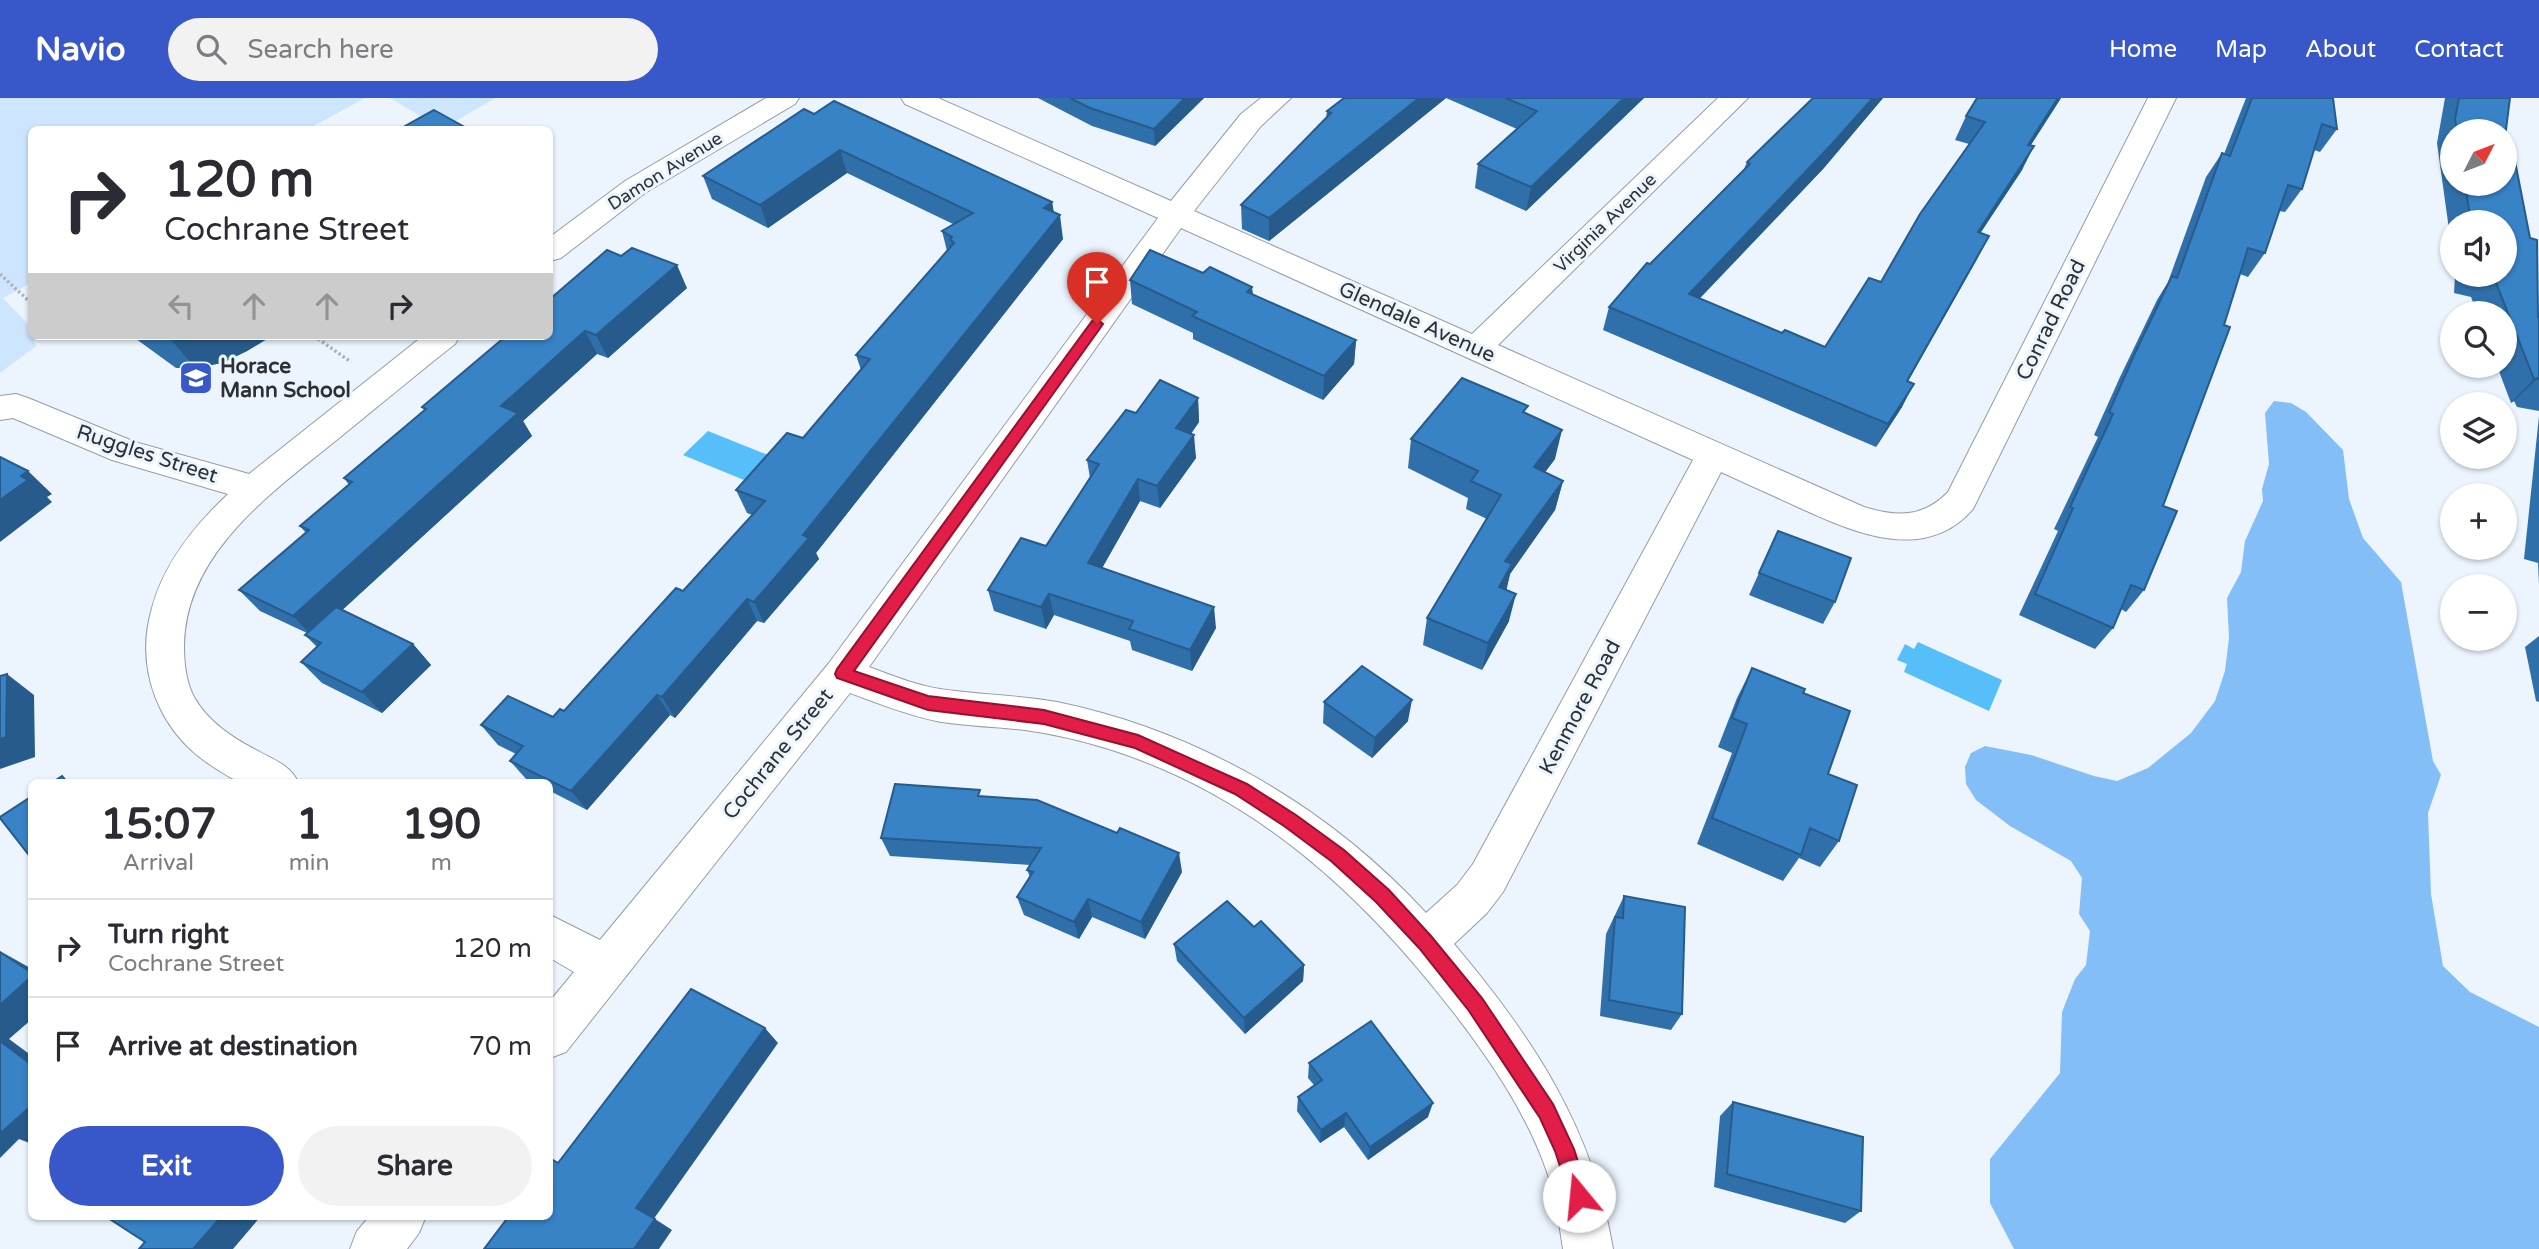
<!DOCTYPE html>
<html lang="en">
<head>
<meta charset="utf-8">
<style>
  :root { --surface:#fff; --page:#f2f2f3; --text:#2b2b33; --muted:#7c7c81; --line:#e1e1e2; --accent:#3857c8 }
  body { margin:0; font-family:"Varela Round",sans-serif; background:var(--page); color:var(--text); height:100vh; display:flex; flex-direction:column; font-size:26px; white-space:nowrap }
  * { box-sizing:border-box; margin:0 }
  p { font-size:23px; color:var(--muted) }
  .icon { flex:none; width:38px; height:38px; fill:none; stroke:currentColor; stroke-width:2; stroke-linecap:round; stroke-linejoin:round }
  .map { position:relative; flex:1; overflow:hidden }
  .panel { position:absolute; left:28px; top:681px; width:525px; height:441px; display:flex; flex-direction:column; background:var(--surface); border-radius:10px; box-shadow:0 2px 5px #0004 }
  .panel>* { flex:none }
  .top-card { position:absolute; left:28px; top:28px; width:525px; height:214px; border-radius:10px; box-shadow:0 2px 5px #0004; background:#fff; color:var(--text); overflow:hidden }
  .needle { width:46px; rotate:48deg }
  .buttons { position:absolute; left:2440px; top:21px; display:grid; gap:14px }
  .buttons a { display:grid; place-items:center; width:77px; height:77px; border-radius:50%; background:var(--surface); box-shadow:0 2px 5px #0004; font-size:35px }
  .pin { position:absolute; display:grid; place-items:center; width:60px; height:60px; color:#fff; margin:-72px -30px; border-radius:50% 50% 50% 0; rotate:-45deg; box-shadow:0 0 7px #0007 }
  .pin .icon { rotate:45deg }
  .me { position:absolute; width:77px; margin:-38px; rotate:343deg; stroke-linejoin:round; filter:drop-shadow(0 0 5px #0008) }
  .turn { display:flex; align-items:center; gap:24px; height:147px; padding:0 21px; font-size:32px }
  .turn .icon { width:91px; height:91px; stroke-width:2.5 }
  .turn b { display:block; font-size:49px; line-height:60px }
  .lanes { display:flex; align-items:center; height:66px; padding:0 21px; background:#0003; justify-content:center; gap:35px; direction:ltr }
  .lanes .off { opacity:.35 }
  .eta { display:flex; justify-content:space-evenly; align-items:center; height:119px; text-align:center }
  .eta b { font-size:42px; font-weight:700; line-height:49px }
  .action { display:flex; gap:14px; margin-top:auto; padding:14px 21px }
  .action a { flex:1; height:80px; border-radius:42px; background:var(--accent); color:#fff; font-size:28px; font-weight:700; line-height:80px; text-align:center }
  .action a+a { background:var(--page); color:var(--text) }
  ul { padding:0; list-style:none }
  li { display:flex; align-items:center; gap:21px; height:98px; padding:0 21px; border-top:2px solid var(--line) }
  li div { flex:1 }
  li b { display:block; font-size:26px }
  li em { font-style:normal }
  header { display:flex; align-items:center; gap:42px; box-sizing:border-box; height:98px; padding:0 35px; background:var(--accent); color:#fff }
  header strong { font-size:33px }
  nav { display:flex; gap:38px; margin-inline-start:auto; font-size:24px }
  .search { width:490px; height:63px; background:var(--page); display:flex; align-items:center; gap:18px; box-sizing:border-box; padding:0 24px; border-radius:38px; color:var(--muted); font-size:26px }
  .map>svg:first-child { display:block }
  .green { fill:#cde5fe }
  .forest { fill:#84bef7 }
  .water { fill:#56bef9 }
  .lines { fill:none; stroke-linecap:round; stroke-linejoin:round }
  .minor-casing { stroke:#959da5; stroke-width:2 }
  .path { stroke:#adb4bb; stroke-width:3.5; stroke-dasharray:2.5 2.5; stroke-linecap:butt }
  .minor { fill:#fff; fill-rule:evenodd }
  .wall { fill:#3070aa }
  .shaded-wall { fill:#275b8b }
  .building { fill:#3882c6; stroke:#275b8b; stroke-width:2 }
  .route { fill:#e11d48; stroke:#92132f; stroke-width:2 }
  .labels { text-anchor:middle; dominant-baseline:central; stroke-width:6; stroke-linejoin:round; paint-order:stroke }
  .far-street-label { font-size:18px; fill:#2e3134; stroke:#ecf5fe }
  .street-label { font-size:21px; fill:#2e3134; stroke:#ecf5fe }
  .poi-label { font-size:21px; font-weight:bold; fill:#2e3134; stroke:#ecf5fe; text-anchor:start }
</style>
</head>
<body>
<header>
<strong>Navio</strong>
<div class="search"><svg class="icon" aria-label="search" viewBox="0 0 24 24"><circle cx="10" cy="10" r="6"/><path d="M15 15l6 6"/></svg>Search here</div>
<nav><a>Home</a><a>Map</a><a>About</a><a>Contact</a></nav>
</header>
<div class="map">
<svg width="2539" height="1151" viewBox="0 0 2539 1151">
  <rect width="100%" height="100%" fill="#ecf5fe"/>
  <g class="green">
    <path d="M0 0H365L308 31 32 32 31 185 3 200 29 227 36 248 0 275Z"/>
    <path d="M390 0H495L442 31Z"/>
  </g>
  <path class="forest" d="M2274 303 2291 305 2306 314 2343 352 2349 401 2363 440 2401 484 2433 663 2441 677 2428 715 2431 796 2443 868 2470 894 2539 929V1151H2014L1990 1105V1061L2060 975 2062 914 2075 881 2086 867 2090 833 2079 816 2082 780 2071 763 2010 728 1976 702 1966 686 1965 669 1971 655 1985 648 2031 657 2094 678 2117 683 2148 670 2191 635 2215 603 2225 573 2229 540 2227 500 2241 474 2245 443 2263 403 2262 391 2269 366 2265 315Z"/>
  <g class="water">
    <path d="M708 333 768 357 744 382 683 357Z"/>
    <path d="M1918 544 2002 582 1989 613 1904 574 1907 566 1897 562 1905 546 1914 551Z"/>
  </g>
  <g class="lines">
    <g class="minor-casing">
      <g id="minor">
        <path d="M766 0H799L795 6 645 95 561 160 550 163V139L625 83Z"/>
        <path d="M901 0H938L1171 103 1241 16 1261 0H1291L1261 28 1194 113 1472 236 1718 0H1748L1498 247 1864 409C1896 419 1923 420 1948 394L2148 0H2176L1973 411C1925 466 1855 435 1800 410 1774 398 1747 386 1721 374L1503 794 1487 815 1454 846C1532 938 1593 1030 1613 1151H1563C1559 1125 1556 1099 1547 1074 1527 1016 1491 963 1454 915 1363 797 1257 699 1112 652 1084 643 1054 636 1025 632 997 629 969 628 941 624 910 618 880 606 850 595L566 954 550 960V903L574 874 550 860V817L600 842 829 565 1158 120 905 6ZM1181 130 1693 362 1473 766 1457 787 1426 815C1329 709 1198 633 1057 604 1018 597 979 597 940 591 916 587 893 578 869 569Z"/>
        <path d="M423 238H460L455 246C418 275 381 306 344 336 277 391 185 452 184 548 184 565 186 584 194 599 208 624 233 640 258 653 274 662 290 667 298 684 282 685 256 689 240 684 230 680 220 673 212 668 159 634 134 571 152 510 164 465 194 428 228 396L112 362 13 320 0 322V298L16 296 28 300 135 344 249 376Z"/>
        <path d="M370 1118H426L419 1135 407 1151H350L357 1133Z"/>
      </g>
    </g>
    <g class="path">
      <path d="M0 176 32 206"/>
      <path d="M314 238 351 264"/>
    </g>
    <use href="#minor" class="minor"/>
  </g>
  <g class="wall">
    <path d="M1038 0H1204L1155 48 1092 28Z"/>
    <path d="M1344 0H1644L1526 113 1475 90 1478 66 1517 31 1446 0 1269 143 1242 131 1241 107 1326 20 1327 13Z"/>
    <path d="M1813 0H1883L1823 71 1700 200 1782 235 1825 249 1881 184 1969 46 1955 42 1966 18 2061 0 2031 47 2022 72 1980 135 1977 161 1908 283 1902 309 1876 349 1603 232 1609 209 1744 71 1747 64Z"/>
    <path d="M2246 0H2333L2337 31 2320 54 2314 52 2302 91 2285 114 2279 113 2265 155 2248 179 2240 176 2163 408 2144 492 2126 514 2121 511 2113 530 2095 551 2019 517 2058 433 2054 431 2098 339 2094 337 2120 279 2157 202 2168 184 2206 79 2222 55 2224 56Z"/>
    <path d="M2445 0H2510L2504 33H2452V86H2504L2538 219H2539V313L2517 309 2514 303 2511 305 2497 268H2504V215H2477L2471 199 2454 195 2455 177H2504V124H2452V153L2437 45Z"/>
    <path d="M814 16 1052 104 1054 115 1063 141 816 455 819 461 764 525 757 523 675 620 670 617 587 712 550 693V684H531L527 682 510 663 516 656 498 647 481 627 553 619 564 613 683 493 752 417 747 415 736 392 803 340 861 272 856 257 947 153 942 133 953 126 847 75 768 130 712 101 703 78Z"/>
    <path d="M1203 175 1252 189 1253 197 1356 242 1354 266 1323 302 1193 241V235L1132 206 1130 182Z"/>
    <path d="M687 190 608 260 597 256 523 323 532 338 342 512 413 546 431 567 382 615 322 585 301 564 317 549 305 537 307 535 260 513 239 492 306 435 300 428 349 387 344 380 424 312 422 309 506 238Z"/>
    <path d="M132 238H272L247 253 222 265 195 270H176Z"/>
    <path d="M1198 300 1199 324 1191 336 1196 360 1160 410 1140 403 1102 470 1216 530 1192 573 1132 552 1130 543 1054 517 1046 531 994 513 988 492 1046 448 1090 380 1087 362 1136 315Z"/>
    <path d="M1527 316 1555 361 1545 374 1563 383 1555 412 1510 476 1506 492 1509 523 1482 572 1423 547 1427 520 1487 421 1466 411 1468 400 1408 370 1411 341Z"/>
    <path d="M2539 318V487L2538 465 2524 461Z"/>
    <path d="M1778 433 1835 504 1823 526 1749 497Z"/>
    <path d="M2539 538V604L2536 603 2525 549Z"/>
    <path d="M1752 570 1803 595 1828 676 1839 743 1820 769 1799 760 1783 783 1697 746 1732 655 1718 649 1737 600Z"/>
    <path d="M1324 604 1408 623 1372 660 1323 625Z"/>
    <path d="M982 699 1182 774 1145 841 1092 819 1079 841 1024 817 1017 799 1030 779 1027 772 1030 767 890 758 881 740Z"/>
    <path d="M1624 798 1682 916 1671 932 1600 918 1606 836Z"/>
    <path d="M1254 829 1304 867 1303 883 1245 936 1177 863 1174 846Z"/>
    <path d="M1309 965 1428 1019 1368 1062 1344 1029 1320 1045 1297 1013 1298 999 1314 987 1308 980Z"/>
    <path d="M1733 1004 1861 1113 1845 1125 1714 1089 1720 1018Z"/>
  </g>
  <g class="shaded-wall">
    <path d="M1185 0H1204L1155 48 1154 31Z"/>
    <path d="M1419 0H1446L1269 143V120Z"/>
    <path d="M1624 0H1644L1526 113 1531 89Z"/>
    <path d="M1873 0H1883L1823 71 1682 219 1689 196Z"/>
    <path d="M2058 0H2061L2016 70 2028 47Z"/>
    <path d="M2034 48 2022 72 1966 157 1978 134Z"/>
    <path d="M840 52 847 75 768 130 760 107Z"/>
    <path d="M1052 104 1055 123 1060 117 1063 141 816 455 819 461 764 525 754 504 1044 110Z"/>
    <path d="M1989 138 1977 161 1895 306 1907 283Z"/>
    <path d="M677 167 687 190 608 260 596 237Z"/>
    <path d="M1252 189 1253 213 1247 194Z"/>
    <path d="M585 233 597 256 523 323 532 338 313 539 293 518 501 308Z"/>
    <path d="M168 238H272L247 253 222 265 195 270Z"/>
    <path d="M1356 242 1354 266 1323 302 1324 278Z"/>
    <path d="M2538 280 2514 303 2511 305 2534 281Z"/>
    <path d="M1914 286 1902 309 1876 349 1888 326Z"/>
    <path d="M1198 300 1199 324 1178 353 1176 330Z"/>
    <path d="M1562 332 1555 361 1527 398 1534 369Z"/>
    <path d="M1194 337 1196 360 1160 410 1157 388Z"/>
    <path d="M28 373 52 396 47 399 52 404 0 444V402L21 378Z"/>
    <path d="M1138 381 1140 403 1092 488 1088 465Z"/>
    <path d="M1563 383 1555 412 1510 476 1506 494 1493 516 1505 463Z"/>
    <path d="M1049 496 1054 517 1046 531 1041 509Z"/>
    <path d="M1516 496 1509 523 1482 572 1488 545Z"/>
    <path d="M747 501 757 523 675 620 662 599Z"/>
    <path d="M1214 509 1216 530 1192 573 1190 552Z"/>
    <path d="M413 546 431 567 382 615 362 594Z"/>
    <path d="M7 576 34 597 35 659 0 671V641Z"/>
    <path d="M657 597 670 617 587 712 571 693Z"/>
    <path d="M1412 602 1408 623 1372 660 1375 640Z"/>
    <path d="M1179 755 1182 774 1145 841 1141 824Z"/>
    <path d="M1088 801 1092 819 1079 841 1074 824Z"/>
    <path d="M0 853 32 871V875Z"/>
    <path d="M1304 867 1303 883 1245 936 1244 920Z"/>
    <path d="M32 878V921L9 941 32 958V967L0 943V907Z"/>
    <path d="M765 930 778 945 653 1122 636 1110Z"/>
    <path d="M1433 1005 1428 1019 1368 1062 1370 1049Z"/>
    <path d="M32 1007V1046L19 1041 0 1060V1029Z"/>
    <path d="M1346 1015 1344 1029 1320 1045 1321 1032Z"/>
    <path d="M222 1118H261L233 1151H193Z"/>
    <path d="M655 1121 672 1132 659 1151H634Z"/>
  </g>
  <g class="building">
    <path d="M1070 0H1185L1154 31 1090 10Z"/>
    <path d="M1344 0H1419L1269 120 1241 107 1331 15 1327 13Z"/>
    <path d="M1505 0H1624L1531 89 1478 66 1537 13Z"/>
    <path d="M1813 0H1873L1831 47 1689 196 1782 235 1785 232 1825 249 1869 180 1881 184 1920 116 1985 24 1966 18 1977 0H2058L2028 47 2034 48 1978 134 1989 138 1907 283 1914 286 1888 326 1609 209 1647 165 1650 166 1750 66 1747 64Z"/>
    <path d="M2252 0H2333L2337 31 2322 26 2302 91 2288 87 2265 155 2248 150 2224 227 2230 229 2163 408 2177 413 2144 492 2131 487 2113 530 2035 496 2073 410 2070 409 2113 316 2109 314 2135 255 2172 178 2177 180 2222 55 2230 58Z"/>
    <path d="M2459 0H2510L2504 47V33H2457L2455 21Z"/>
    <path d="M834 3 1052 104 1044 110 1060 117 803 437 809 440 754 504 747 501 662 599 657 597 571 693 510 663 523 648 481 627 508 598 553 619 560 611 564 613 676 490 683 493 765 403 736 392 787 335 803 340 870 261 856 257 954 145 950 141 952 139 942 133 973 115 840 52 760 107 703 78 804 11 814 16Z"/>
    <path d="M434 12 470 32H398Z"/>
    <path d="M2504 60 2515 63 2530 140 2537 142 2538 219H2539V282L2538 280 2534 281 2493 177H2504V124H2471L2465 86H2504Z"/>
    <path d="M632 150 677 167 596 237 585 233 501 308 518 315 293 518 239 492 309 432 300 428 352 384 344 380 426 311 422 309 506 238H550V201L607 152 621 158Z"/>
    <path d="M1150 152 1203 175 1210 169 1252 189 1247 194 1356 242 1324 278 1192 218 1197 214 1130 182Z"/>
    <path d="M1462 280 1528 308 1523 314 1562 332 1534 369 1563 383 1505 463 1512 466 1499 489 1516 496 1488 545 1427 520 1501 397 1471 383 1478 373 1411 341Z"/>
    <path d="M1160 282 1198 300 1176 330 1194 337 1157 388 1138 381 1088 465 1214 509 1190 552 1129 531 1133 523 1049 496 1041 509 988 492 1021 440 1046 448 1099 366 1087 362 1126 312 1136 315Z"/>
    <path d="M0 359 28 373 21 378 28 382 0 402Z"/>
    <path d="M1778 433 1851 460 1835 504 1759 475Z"/>
    <path d="M336 509 413 546 362 594 301 564 321 545 305 537Z"/>
    <path d="M1362 568 1412 602 1375 640 1324 604Z"/>
    <path d="M1752 570 1805 591 1803 595 1850 613 1828 676 1857 687 1839 743 1810 730 1801 757 1712 720 1747 626 1732 620Z"/>
    <path d="M7 576 6 639 0 641V578Z"/>
    <path d="M62 678 67 684H53Z"/>
    <path d="M895 686 980 692 978 698 1037 702 1117 735 1120 730 1179 755 1141 824 1088 801 1074 824 1017 799 1033 774 1027 772 1041 750 881 740Z"/>
    <path d="M32 698V761L0 720V719Z"/>
    <path d="M1624 798 1685 809 1682 916 1609 902 1615 819 1623 820Z"/>
    <path d="M1227 803 1254 829 1261 823 1304 867 1244 920 1174 846Z"/>
    <path d="M0 854 32 875V878L0 907Z"/>
    <path d="M691 891 765 930 636 1110 655 1121 634 1151H484L509 1118H550V1066L553 1062 558 1065Z"/>
    <path d="M1371 923 1433 1005 1370 1049 1346 1015 1321 1032 1298 999 1322 982 1309 965Z"/>
    <path d="M0 943 32 967V1007L2 1034 0 1032Z"/>
    <path d="M1733 1004 1863 1039 1861 1113 1727 1076Z"/>
    <path d="M105 1118H222L193 1151H139L145 1144Z"/>
  </g>
  <path class="route" d="M1097 221 1103 226 1101 229 854 573 928 598 1044 612 1138 637 1247 686 1296 717 1344 752 1389 792 1431 838 1482 900 1553 1006 1574 1051 1589 1098 1586 1105 1579 1108 1572 1105 1555 1053 1540 1020 1469 913 1419 850 1376 804 1331 763 1284 728 1235 696 1135 650 1044 626 928 612 837 580 835 576 837 571 1092 223Z"/>
  <defs>
    <g id="school-square" transform="scale(1.75)"><rect x="-9" y="-9" width="18" height="18" rx="4" fill="#3857c8" stroke="#ecf5fe"/><path d="M0-5L7-2L0 1L-7-2ZM-4 1L0 2.5L4 1V4Q0 6-4 4Z" fill="#fff"/></g>
  </defs>
  <g fill-rule="evenodd">
    <use href="#school-square" x="196" y="280"/>
  </g>
  <g class="labels">
    <g class="far-street-label">
      <text transform="translate(665 73) rotate(-32)">Damon Avenue</text>
      <text transform="translate(1605 125) rotate(-44)">Virginia Avenue</text>
    </g>
    <g class="street-label">
      <text transform="translate(2051 222) rotate(-64)">Conrad Road</text>
      <text transform="translate(1417 224) rotate(24)">Glendale Avenue</text>
      <text transform="translate(147 356) rotate(18)">Ruggles Street</text>
      <text transform="translate(1580 609) rotate(-62)">Kenmore Road</text>
      <text transform="translate(778 656) rotate(-51)">Cochrane Street</text>
    </g>
    <g class="poi-label">
      <text x="220" y="268">Horace<tspan x="220" dy="24">Mann School</tspan></text>
    </g>
  </g>
</svg>
<div class="buttons">
<a><svg class="needle" viewBox="-14 -14 28 28"><path d="M0-13l5 13h-10z" fill="#e53935"/><path d="M0 13l5-13h-10z" fill="#7c7c81"/></svg></a>
<a><svg class="icon" aria-label="sound" viewBox="0 0 24 24"><path d="M4 9h4l5-4v14l-5-4H4zM17 9q2 3 0 6"/></svg></a>
<a><svg class="icon" aria-label="search" viewBox="0 0 24 24"><circle cx="10" cy="10" r="6"/><path d="M15 15l6 6"/></svg></a>
<a><svg class="icon" aria-label="layers" viewBox="0 0 24 24"><path d="M12 4l9 5-9 5-9-5zM3 14l9 5 9-5"/></svg></a>
<a>+</a>
<a>−</a>
</div>
<div class="pin" style="left:1097px;top:226px;background:#d93025"><svg class="icon" aria-label="arrive" viewBox="0 0 24 24"><path d="M6 21V4h12l-3 4 3 4H6"/></svg></div>
<svg class="me" style="left:1579px;top:1098px" viewBox="-20 -20 40 40"><circle r="19" fill="#fff"/><path d="M0-13L10 11 0 6-10 11z" fill="#e11d48"/></svg>
<div class="top-card">
<div class="turn"><svg class="icon" aria-label="right" viewBox="0 0 24 24"><path d="M7 20v-9h11M14 6l5 5-5 5"/></svg><div><b>120 m</b>Cochrane Street</div></div>
<div class="lanes"><svg class="icon off" aria-label="left" viewBox="0 0 24 24"><path d="M17 20v-9H6M10 6l-5 5 5 5"/></svg><svg class="icon off" aria-label="ahead" viewBox="0 0 24 24"><path d="M12 20V5M6 11l6-6 6 6"/></svg><svg class="icon off" aria-label="ahead" viewBox="0 0 24 24"><path d="M12 20V5M6 11l6-6 6 6"/></svg><svg class="icon" aria-label="right" viewBox="0 0 24 24"><path d="M7 20v-9h11M14 6l5 5-5 5"/></svg></div>
</div>
<section class="panel">
<div class="eta">
<div><b>15:07</b><p>Arrival</p></div>
<div><b>1</b><p>min</p></div>
<div><b>190</b><p>m</p></div>
</div>
<ul>
<li><svg class="icon" aria-label="right" viewBox="0 0 24 24"><path d="M7 20v-9h11M14 6l5 5-5 5"/></svg><div><b>Turn right</b><p>Cochrane Street</p></div><em>120 m</em></li>
<li><svg class="icon" aria-label="arrive" viewBox="0 0 24 24"><path d="M6 21V4h12l-3 4 3 4H6"/></svg><div><b>Arrive at destination</b></div><em>70 m</em></li>
</ul>
<div class="action"><a>Exit</a><a>Share</a></div>
</section>
</div>
</body>
</html>
